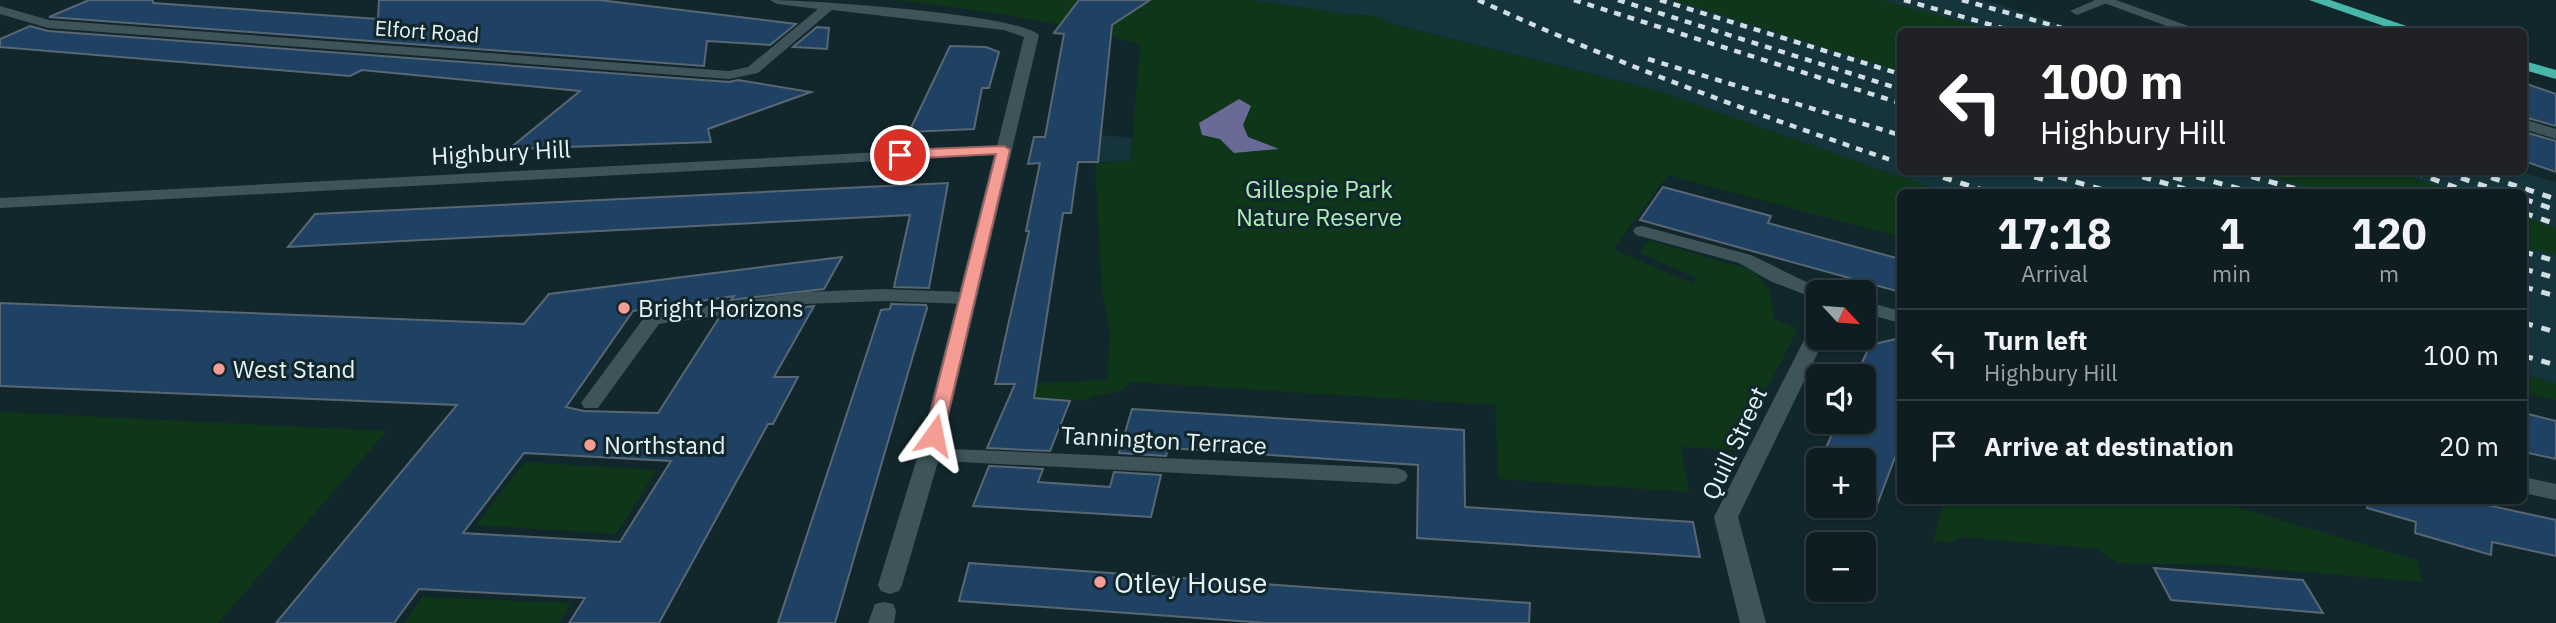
<!DOCTYPE html>
<html lang="en">
<head>
<meta charset="utf-8">
<style>
  :root { --surface:#0e1d21; --page:#17262a; --text:#f1f3f6; --muted:#9ba2a5; --line:#2e3b3f }
  body { margin:0; font-family:"IBM Plex Sans",sans-serif; background:var(--page); color:var(--text); height:100vh; display:flex; flex-direction:column; font-size:26px; white-space:nowrap }
  * { box-sizing:border-box; margin:0 }
  p { font-size:23px; color:var(--muted) }
  .icon { flex:none; width:38px; height:38px; fill:none; stroke:currentColor; stroke-width:2; stroke-linecap:round; stroke-linejoin:round }
  .map { position:relative; flex:1; overflow:hidden }
  .details { position:absolute; left:1897px; top:189px; width:630px; height:315px; display:flex; flex-direction:column; background:var(--surface); border-radius:10px; box-shadow:0 2px 5px #0004,0 0 0 2px var(--line) }
  .details>* { flex:none }
  .guide { position:absolute; left:1897px; top:28px; width:630px; height:147px; border-radius:10px; box-shadow:0 2px 5px #0004,0 0 0 2px var(--line); background:#202124; color:#fff; overflow:hidden }
  .needle { width:46px; rotate:116deg }
  .controls { position:absolute; left:1806px; top:280px; display:grid; gap:14px }
  .controls a { display:grid; place-items:center; width:70px; height:70px; border-radius:10px; background:var(--surface); box-shadow:0 2px 5px #0004,0 0 0 2px var(--line); font-size:35px }
  .pin { position:absolute; display:grid; place-items:center; width:60px; height:60px; color:#fff; margin:-30px; border:4px solid #fff; border-radius:50%; box-shadow:0 2px 7px #0007 }
  .me { position:absolute; width:77px; margin:-38px; rotate:12deg; stroke-linejoin:round; filter:drop-shadow(0 0 5px #0008) }
  .turn { display:flex; align-items:center; gap:24px; height:147px; padding:0 28px; font-size:32px }
  .turn .icon { width:91px; height:91px; stroke-width:2.5 }
  .turn b { display:block; font-size:49px; line-height:60px }
  .eta { display:flex; justify-content:space-evenly; align-items:center; height:119px; text-align:center }
  .eta b { font-size:42px; font-weight:700; line-height:49px }
  ul { padding:0; list-style:none }
  li { display:flex; align-items:center; gap:21px; height:91px; padding:0 28px; border-top:2px solid var(--line) }
  li div { flex:1 }
  li b { display:block; font-size:26px }
  li em { font-style:normal }
  .map>svg:first-child { display:block }
  .built { fill:#16343c }
  .green { fill:#0e3619 }
  .water { fill:#6a6a97 }
  .building { fill:#1f4163; stroke:#596775; stroke-width:2; fill-rule:evenodd }
  .lines { fill:none; stroke-linecap:round; stroke-linejoin:round }
  .service { fill:#3e545a; fill-rule:evenodd }
  .minor { fill:#3e545a; fill-rule:evenodd }
  .trunk { fill:#48b7aa; fill-rule:evenodd }
  .rail-far1 { stroke:#d0dee1; stroke-width:4.5; stroke-dasharray:7 7; stroke-linecap:butt }
  .rail { stroke:#d0dee1; stroke-width:5; stroke-dasharray:9 9; stroke-linecap:butt }
  .route { fill:#f59c95; stroke:#9f6561; stroke-width:2 }
  .poi-dot { fill:#f59c95; stroke:#12272c; stroke-width:2.5 }
  .labels { text-anchor:middle; dominant-baseline:central; stroke-width:6; stroke-linejoin:round; paint-order:stroke }
  .far-street-label { font-size:21px; fill:#e6f3f6; stroke:#12272c }
  .street-label { font-size:24px; fill:#e6f3f6; stroke:#12272c }
  .park-label { font-size:24px; fill:#aceeb6; stroke:#12272c }
  .poi-label { font-size:24px; fill:#e6f3f6; stroke:#12272c; text-anchor:start }
  .near-poi-label { font-size:28px; fill:#e6f3f6; stroke:#12272c; text-anchor:start }
</style>
</head>
<body>
<div class="map">
<svg width="2556" height="623" viewBox="0 0 2556 623">
  <rect width="100%" height="100%" fill="#12272c"/>
  <g class="built">
    <path d="M1249 0H1980L2001 5 2082 31 1900 32V172H2522L2556 182V384L2524 374V192H1944L1658 91 1399 26 1375 16 1346 14Z"/>
    <path d="M1102 135 1132 138 1131 161 1028 164 1034 137Z"/>
  </g>
  <g class="green">
    <path d="M895 0H1249L1346 14 1375 16 1399 26 1658 91 1944 192H1900V237L1668 175 1613 249 1693 284 1696 278 1640 253 1648 240 1748 269C1769 279 1772 297 1774 319L1798 329 1735 450 1681 447 1689 492 1498 479 1495 405 1132 382 1119 391 1090 397 1088 401 1010 395 1014 384 1107 380 1110 333 1102 290 1095 163 1131 161 1140 44C1058 21 980 10 895 0Z"/>
    <path d="M1673 0H1881L1997 31 1900 32V71Z"/>
    <path d="M2252 172H2396L2455 192H2327Z"/>
    <path d="M2524 217 2556 228V255L2524 247Z"/>
    <path d="M2524 374 2556 384V400L2524 393Z"/>
    <path d="M0 412 387 431 218 623H0Z"/>
    <path d="M525 462 657 470 616 534 476 525Z"/>
    <path d="M1945 501H2216L2417 560 2423 582 2222 565 2117 563 2098 549 1961 537 1952 542 1933 541Z"/>
    <path d="M423 597 571 603 559 623H404Z"/>
  </g>
  <path class="water" d="M1239 99 1251 106 1243 125 1248 137 1279 149 1234 153 1220 139 1202 135 1199 123Z"/>
  <g class="building">
    <path d="M89 0H153V3L378 19 379 0H599L796 24 770 45 707 41 704 66 49 17Z"/>
    <path d="M1079 0H1150L1112 25 1098 162H1078L1071 213H1063L1034 398 1070 401 1050 451 987 448 1015 384H995L1029 231H1026L1040 163 1028 164 1034 137H1045L1064 34 1054 33Z"/>
    <path d="M30 26 48 31 729 82 738 80 811 92 708 129 711 142 509 149 580 91 362 70 350 76 0 47V39Z"/>
    <path d="M817 27 829 28 827 49 793 47Z"/>
    <path d="M950 46 986 47 999 52 989 88H982L974 129 909 132Z"/>
    <path d="M2524 83 2556 94V126L2524 117Z"/>
    <path d="M2524 132 2556 141V172L2524 161Z"/>
    <path d="M948 183 929 288 894 287 910 215 288 247 315 214Z"/>
    <path d="M1663 187 1771 216 1768 223 1900 259V292L1640 220Z"/>
    <path d="M842 257 824 289 731 300 734 296 633 311 566 407 584 411 658 413 719 318 814 306 774 377H798L773 424H768L659 623H569L585 598 419 589 394 623H276L457 405 0 386V303L524 324 549 294ZM524 453 671 461 620 542 463 533Z"/>
    <path d="M891 304 926 305 927 308 835 623H778L881 310 890 309Z"/>
    <path d="M1900 338V444L1877 505 1864 500V460H1821L1837 422H1864V376H1856L1870 345Z"/>
    <path d="M1132 409 1464 430 1465 507 1693 522 1700 557 1417 538 1418 465 1168 448 1166 456 1119 453Z"/>
    <path d="M2524 413 2556 421V459L2524 452Z"/>
    <path d="M989 466 1043 469 1038 482 1110 487 1114 472 1161 475 1151 517 973 506Z"/>
    <path d="M2368 500H2464L2556 520V556L2492 542 2491 555 2415 533 2416 522 2367 508Z"/>
    <path d="M969 563 1530 603 1529 623H1267L959 601Z"/>
    <path d="M2154 568 2303 580 2323 613 2171 600Z"/>
  </g>
  <g class="lines">
    <g class="service">
      <path d="M2095 0 2112 1 2077 15 2070 11Z"/>
      <path d="M883 289 966 292 975 298 966 304 883 301 804 304 659 324 598 408H584L581 403 646 315 804 292Z"/>
      <path d="M929 448 1397 468 1405 471 1408 476 1405 481 1397 484 921 460 918 455 921 450Z"/>
    </g>
    <g class="minor">
      <path d="M770 0C810 0 1018 14 1039 35L940 455 902 585 899 591 890 594 881 591 878 585 918 455 994 155 0 208V198L997 146 1024 37 1004 30 832 10 758 73 729 79 48 28 0 14V6L49 20 729 71 748 67 818 9 777 4Z"/>
      <path d="M2096 0H2116L2205 32H2183Z"/>
      <path d="M2524 119 2556 129V139L2524 129Z"/>
      <path d="M1642 226 1751 255 1827 292H1818V299L1811 297 1770 281 1739 263 1636 235 1633 231 1636 227Z"/>
      <path d="M1864 301 1900 311V323L1864 313Z"/>
      <path d="M1818 326V338H1825L1738 517 1766 623H1740L1714 517 1808 332Z"/>
      <path d="M2524 477 2556 484V500L2524 493Z"/>
      <path d="M884 602 893 604 896 611 894 623H868L875 604Z"/>
    </g>
    <g class="trunk">
      <path d="M2309 0H2330L2424 32H2401Z"/>
      <path d="M2524 61 2556 70V79L2524 70Z"/>
    </g>
    <g class="rail-far1">
      <path d="M1478 0C1615 63 1757 115 1900 163"/>
      <path d="M1574 0 1900 103"/>
      <path d="M1618 0 1900 89"/>
      <path d="M1660 0 1900 74"/>
      <path d="M1904 0 2016 32"/>
      <path d="M1962 0 2076 32"/>
      <path d="M1648 59 1900 135"/>
    </g>
    <g class="rail">
      <path d="M1926 172 1989 192"/>
      <path d="M2017 172 2049 181"/>
      <path d="M2041 172 2111 192"/>
      <path d="M2125 172 2196 192"/>
      <path d="M2156 172 2187 181"/>
      <path d="M2179 172 2251 192"/>
      <path d="M2234 172 2308 192"/>
      <path d="M2414 172 2468 192"/>
      <path d="M2444 172 2487 187"/>
      <path d="M2474 172 2556 199"/>
      <path d="M2524 199 2556 210"/>
      <path d="M2524 213 2556 224"/>
      <path d="M2524 252 2556 261"/>
      <path d="M2524 269 2556 278"/>
      <path d="M2524 287 2556 296"/>
      <path d="M2524 323 2556 332"/>
      <path d="M2524 356 2556 365"/>
    </g>
  </g>
  <path class="route" d="M1004 146 1010 150 943 435 934 441 925 435 996 154 900 159 894 155 900 150Z"/>
  <g class="poi-dot">
    <circle cx="624" cy="308" r="7"/>
    <circle cx="219" cy="369" r="7"/>
    <circle cx="590" cy="445" r="7"/>
    <circle cx="1100" cy="582" r="7"/>
  </g>
  <g class="labels">
    <g class="far-street-label">
      <text transform="translate(427 31) rotate(4)">Elfort Road</text>
    </g>
    <g class="street-label">
      <text transform="translate(501 152) rotate(-3)">Highbury Hill</text>
      <text transform="translate(1164 440) rotate(3)">Tannington Terrace</text>
      <text transform="translate(1734 443) rotate(-65)">Quill Street</text>
    </g>
    <g class="park-label">
      <text x="1319" y="189">Gillespie Park<tspan x="1319" dy="28">Nature Reserve</tspan></text>
    </g>
    <g class="poi-label">
      <text x="638" y="308">Bright Horizons</text>
      <text x="233" y="369">West Stand</text>
      <text x="604" y="445">Northstand</text>
    </g>
    <g class="near-poi-label">
      <text x="1114" y="582">Otley House</text>
    </g>
  </g>
</svg>
<div class="controls">
<a><svg class="needle" viewBox="-14 -14 28 28"><path d="M0-13l5 13h-10z" fill="#e53935"/><path d="M0 13l5-13h-10z" fill="#9ba2a5"/></svg></a>
<a><svg class="icon" aria-label="sound" viewBox="0 0 24 24"><path d="M4 9h4l5-4v14l-5-4H4zM17 9q2 3 0 6"/></svg></a>
<a>+</a>
<a>−</a>
</div>
<div class="pin" style="left:900px;top:155px;background:#d93025"><svg class="icon" aria-label="arrive" viewBox="0 0 24 24"><path d="M6 21V4h12l-3 4 3 4H6"/></svg></div>
<svg class="me" style="left:934px;top:435px" viewBox="-20 -20 40 40"><path d="M0-17L14 15 0 8-14 15z" fill="#f59c95" stroke="#fff" stroke-width="4"/></svg>
<div class="guide">
<div class="turn"><svg class="icon" aria-label="left" viewBox="0 0 24 24"><path d="M17 20v-9H6M10 6l-5 5 5 5"/></svg><div><b>100 m</b>Highbury Hill</div></div>
</div>
<section class="details">
<div class="eta">
<div><b>17:18</b><p>Arrival</p></div>
<div><b>1</b><p>min</p></div>
<div><b>120</b><p>m</p></div>
</div>
<ul>
<li><svg class="icon" aria-label="left" viewBox="0 0 24 24"><path d="M17 20v-9H6M10 6l-5 5 5 5"/></svg><div><b>Turn left</b><p>Highbury Hill</p></div><em>100 m</em></li>
<li><svg class="icon" aria-label="arrive" viewBox="0 0 24 24"><path d="M6 21V4h12l-3 4 3 4H6"/></svg><div><b>Arrive at destination</b></div><em>20 m</em></li>
</ul>
</section>
</div>
</body>
</html>
